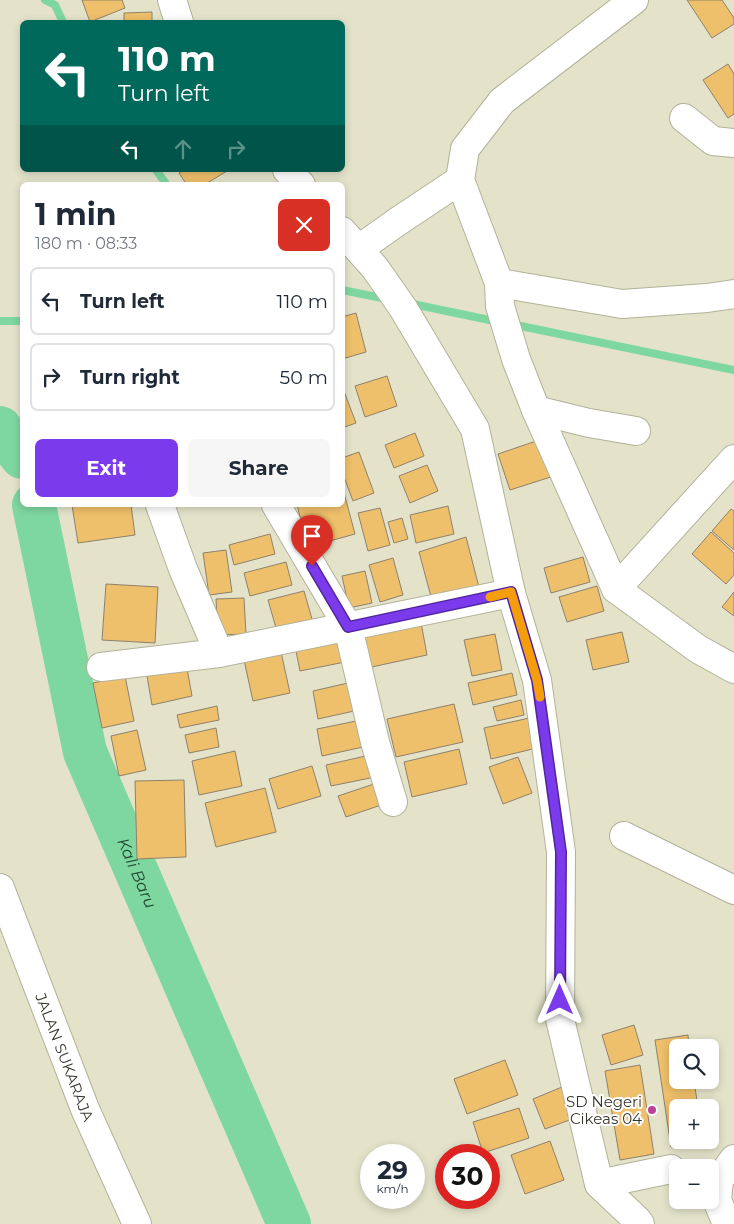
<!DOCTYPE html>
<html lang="en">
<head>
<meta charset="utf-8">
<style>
  :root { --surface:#fff; --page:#f6f6f7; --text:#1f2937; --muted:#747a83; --line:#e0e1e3; --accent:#7c3aed }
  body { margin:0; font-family:Montserrat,sans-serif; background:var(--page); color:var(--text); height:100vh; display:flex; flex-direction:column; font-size:19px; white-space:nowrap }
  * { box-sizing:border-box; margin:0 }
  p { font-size:16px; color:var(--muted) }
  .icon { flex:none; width:28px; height:28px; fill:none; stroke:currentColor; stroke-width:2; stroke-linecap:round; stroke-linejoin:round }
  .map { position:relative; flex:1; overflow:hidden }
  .panel { position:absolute; left:20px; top:182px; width:325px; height:325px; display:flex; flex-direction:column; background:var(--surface); border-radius:8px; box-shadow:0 2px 8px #0003 }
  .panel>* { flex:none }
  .banner { position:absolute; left:20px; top:20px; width:325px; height:152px; border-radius:8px; box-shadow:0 2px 8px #0003; background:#00695c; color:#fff; overflow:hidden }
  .fabs { position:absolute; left:669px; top:1039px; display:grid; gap:10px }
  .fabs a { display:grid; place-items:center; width:50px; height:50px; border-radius:8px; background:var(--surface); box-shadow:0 2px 8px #0003; font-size:25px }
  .speed { position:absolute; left:360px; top:1144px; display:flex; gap:10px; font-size:25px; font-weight:700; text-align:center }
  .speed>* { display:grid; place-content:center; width:65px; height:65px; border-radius:50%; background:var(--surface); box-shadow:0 2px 8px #0003; line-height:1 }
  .speed small { font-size:12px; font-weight:400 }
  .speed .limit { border:8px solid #d22; background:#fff; color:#111 }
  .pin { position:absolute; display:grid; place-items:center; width:42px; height:42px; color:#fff; margin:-51px -21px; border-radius:50% 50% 50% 0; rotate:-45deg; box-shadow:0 0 5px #0007 }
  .pin .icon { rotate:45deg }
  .me { position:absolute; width:55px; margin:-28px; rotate:0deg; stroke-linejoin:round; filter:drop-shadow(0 0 4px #0008) }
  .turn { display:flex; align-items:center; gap:18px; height:105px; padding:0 15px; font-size:22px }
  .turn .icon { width:65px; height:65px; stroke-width:2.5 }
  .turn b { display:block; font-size:35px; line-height:42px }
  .lanes { display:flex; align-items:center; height:48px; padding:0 15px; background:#0003; justify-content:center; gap:25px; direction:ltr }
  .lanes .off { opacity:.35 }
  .round { display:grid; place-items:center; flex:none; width:52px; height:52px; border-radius:8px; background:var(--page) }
  .head { display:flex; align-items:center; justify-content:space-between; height:85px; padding:0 15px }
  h1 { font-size:30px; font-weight:700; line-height:38px }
  .action { display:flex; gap:10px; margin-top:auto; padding:10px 15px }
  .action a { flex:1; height:58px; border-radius:8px; background:var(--accent); color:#fff; font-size:20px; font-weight:700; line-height:58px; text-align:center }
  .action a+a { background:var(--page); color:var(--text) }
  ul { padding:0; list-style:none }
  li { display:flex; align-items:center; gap:15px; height:68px; margin:0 10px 8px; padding:0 5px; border:2px solid var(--line); border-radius:8px }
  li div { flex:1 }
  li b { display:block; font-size:19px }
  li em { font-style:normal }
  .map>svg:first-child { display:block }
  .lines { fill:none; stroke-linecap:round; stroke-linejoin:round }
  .stream { stroke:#7fd7a0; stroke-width:8 }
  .river { stroke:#7fd7a0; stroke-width:44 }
  .building { fill:#efc06b; stroke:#8e816d }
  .minor-casing { stroke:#b2b29a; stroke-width:30 }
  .minor { stroke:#fff; stroke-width:28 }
  .route-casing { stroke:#51269a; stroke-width:12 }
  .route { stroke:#7c3aed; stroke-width:9 }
  .slow { stroke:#f59e0b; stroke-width:9 }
  .poi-dot { fill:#ba4195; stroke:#fff; stroke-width:2 }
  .labels { text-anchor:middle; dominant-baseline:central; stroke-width:4; stroke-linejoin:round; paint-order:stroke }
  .street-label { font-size:15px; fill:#36362c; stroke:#fff }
  .poi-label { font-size:15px; fill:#36362c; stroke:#fff; text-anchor:end }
  .water-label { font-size:16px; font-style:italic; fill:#1e432d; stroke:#fff }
</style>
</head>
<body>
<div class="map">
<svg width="734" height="1224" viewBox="0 0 734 1224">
  <rect width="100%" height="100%" fill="#e4e3ca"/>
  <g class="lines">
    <g class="stream">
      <path d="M45 0 55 5 63 22"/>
      <path d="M156 170 167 185"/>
      <path d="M342 290 387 299"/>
      <path d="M408 303 499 322"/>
      <path d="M0 321H22"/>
      <path d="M511 324 734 370"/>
    </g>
    <g class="river">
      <path d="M0 428 22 457"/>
      <path id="s1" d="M34 505 85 752 289 1224"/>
    </g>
  </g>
  <g class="building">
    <path d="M82 0H122L125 8 90 22Z"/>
    <path d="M687 0H722L734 18V24L712 38Z"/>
    <path d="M152 12V22H124V13Z"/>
    <path d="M728 64 734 74V114L728 118 703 80Z"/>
    <path d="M184 170H227V171L204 185H187L179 173Z"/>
    <path d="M356 313 366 352 342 359V317Z"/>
    <path d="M387 376 397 406 365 417 355 386Z"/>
    <path d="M342 386 356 423 342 428Z"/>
    <path d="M415 433 424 456 394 468 385 445Z"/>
    <path d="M545 438 557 475 510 490 498 454Z"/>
    <path d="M359 452 374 493 353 501 342 472V458Z"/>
    <path d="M427 465 438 491 410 503 399 476Z"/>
    <path d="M343 489 355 534 308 547 297 505H342Z"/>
    <path d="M72 505H131L135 535 78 543Z"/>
    <path d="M448 506 454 534 416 543 410 515Z"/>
    <path d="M380 508 390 545 368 551 358 513Z"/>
    <path d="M731 509 734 511V550L712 531Z"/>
    <path d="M402 518 408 539 394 543 388 522Z"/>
    <path d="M711 532 734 553V575L726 584 692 554Z"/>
    <path d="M270 534 275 554 234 565 229 545Z"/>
    <path d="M466 537 481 595 434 608 419 552Z"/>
    <path d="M226 550 232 592 209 595 203 553Z"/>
    <path d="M583 557 590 582 551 593 544 568Z"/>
    <path d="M393 558 403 595 380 602 369 565Z"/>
    <path d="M286 562 292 585 250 596 244 573Z"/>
    <path d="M365 571 372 603 349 608 342 576Z"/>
    <path d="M106 584 158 587 155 643 102 640Z"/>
    <path d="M597 586 604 611 567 622 559 597Z"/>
    <path d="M304 591 314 626 278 635 268 600Z"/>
    <path d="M734 592V616L722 607Z"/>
    <path d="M244 598 246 634 218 635 216 599Z"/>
    <path d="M420 617 427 655 367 668 359 630Z"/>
    <path d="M622 632 629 662 593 670 586 640Z"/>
    <path d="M495 634 502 670 472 676 464 640Z"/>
    <path d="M341 642 345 662 300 671 296 651Z"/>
    <path d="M281 652 290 693 253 701 244 660Z"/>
    <path d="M187 668 192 696 152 705 147 676Z"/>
    <path d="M512 673 517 695 473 705 468 683Z"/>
    <path d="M125 676 134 721 102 728 93 683Z"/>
    <path d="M348 683 354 711 318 719 313 691Z"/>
    <path d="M521 700 524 715 497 721 493 707Z"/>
    <path d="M454 704 463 742 396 757 387 719Z"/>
    <path d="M217 706 219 720 180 728 177 715Z"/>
    <path d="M534 717 541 747 491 759 484 728Z"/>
    <path d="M366 719 372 745 322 756 317 729Z"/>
    <path d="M216 728 219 747 189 753 185 735Z"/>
    <path d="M137 730 146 770 119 776 111 736Z"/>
    <path d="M459 749 467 784 412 797 404 762Z"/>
    <path d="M235 751 242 786 199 795 192 761Z"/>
    <path d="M370 755 375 777 331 786 326 765Z"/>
    <path d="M518 757 532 793 503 804 489 767Z"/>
    <path d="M312 766 321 796 278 809 269 779Z"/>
    <path d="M184 780 186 857 137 859 135 781Z"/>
    <path d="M377 783 384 804 346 817 338 796Z"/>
    <path d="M265 788 276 832 216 847 205 803Z"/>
    <path d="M634 1025 643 1055 611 1065 602 1035Z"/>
    <path d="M688 1035 689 1048H678V1080H694L698 1108H678V1140H702L703 1143 671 1147 655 1040Z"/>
    <path d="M505 1060 518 1095 467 1114 454 1079Z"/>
    <path d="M640 1065 654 1154 620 1160 605 1071Z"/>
    <path d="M562 1087 575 1118 545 1129 533 1099Z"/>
    <path d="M519 1108 529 1138 483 1153 473 1122Z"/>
    <path d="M550 1141 564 1180 525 1194 511 1155Z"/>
  </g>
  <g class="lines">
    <g class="minor-casing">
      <g id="minor">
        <path d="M172 0 179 22"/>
        <path d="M634 0 502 101 465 149 460 180 499 283 500 306 516 359 536 410 616 589 698 649 734 669"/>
        <path d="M684 118 713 141 734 143"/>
        <path d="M287 170 301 185"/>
        <path d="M342 231 375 268 403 308 475 429 511 593 537 680 561 852 560 1019 599 1184 637 1220 640 1224"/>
        <path d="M359 249 397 222 460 180"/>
        <path d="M499 283 622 304 707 298 734 294"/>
        <path d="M536 410 589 423 636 431"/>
        <path d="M160 505 183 569 219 653"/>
        <path d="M276 505 348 627 375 742 393 802"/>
        <path d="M616 589 734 459"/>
        <path d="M101 667 219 653 511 593"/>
        <path d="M624 836 734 890"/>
        <path id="s2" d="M0 888 85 1109 137 1224"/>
        <path d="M599 1184 671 1169"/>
        <path d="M727 1224 717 1200 719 1180 734 1159"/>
      </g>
    </g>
    <use href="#minor" class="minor"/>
  </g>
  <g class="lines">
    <g class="route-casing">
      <path id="route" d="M312 566 348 627 511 592 537 680 561 852 560 1000"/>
    </g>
    <use href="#route" class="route"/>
    <path class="slow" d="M490 597 511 592 537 680 540 697"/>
  </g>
  <circle class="poi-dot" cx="652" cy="1110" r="5"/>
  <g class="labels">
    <g class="street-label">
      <text stroke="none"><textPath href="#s2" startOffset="181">JALAN SUKARAJA</textPath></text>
    </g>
    <g class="poi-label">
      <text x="642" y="1101">SD Negeri<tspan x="642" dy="17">Cikeas 04</tspan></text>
    </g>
    <g class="water-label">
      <text stroke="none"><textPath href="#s1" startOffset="384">Kali Baru</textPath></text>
    </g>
  </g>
</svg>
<div class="fabs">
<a><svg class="icon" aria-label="search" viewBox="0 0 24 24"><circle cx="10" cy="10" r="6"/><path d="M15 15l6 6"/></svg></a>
<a>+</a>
<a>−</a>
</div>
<div class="speed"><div>29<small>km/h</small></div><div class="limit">30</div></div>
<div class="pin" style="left:312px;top:566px;background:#d93025"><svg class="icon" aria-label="arrive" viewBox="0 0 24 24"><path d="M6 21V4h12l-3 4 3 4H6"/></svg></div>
<svg class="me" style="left:560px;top:1000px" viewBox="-20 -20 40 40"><path d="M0-17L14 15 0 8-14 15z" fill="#7c3aed" stroke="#fff" stroke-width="4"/></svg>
<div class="banner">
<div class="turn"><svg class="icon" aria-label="left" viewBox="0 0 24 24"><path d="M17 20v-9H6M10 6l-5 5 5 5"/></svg><div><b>110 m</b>Turn left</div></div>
<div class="lanes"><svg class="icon" aria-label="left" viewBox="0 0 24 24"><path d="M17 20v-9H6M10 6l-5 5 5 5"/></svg><svg class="icon off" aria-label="ahead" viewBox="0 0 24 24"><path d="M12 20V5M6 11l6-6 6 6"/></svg><svg class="icon off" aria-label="right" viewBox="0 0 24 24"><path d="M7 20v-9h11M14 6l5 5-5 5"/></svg></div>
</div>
<section class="panel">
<div class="head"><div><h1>1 min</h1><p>180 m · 08:33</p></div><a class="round" style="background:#d93025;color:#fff"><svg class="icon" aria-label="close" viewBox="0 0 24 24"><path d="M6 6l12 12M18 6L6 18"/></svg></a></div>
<ul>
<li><svg class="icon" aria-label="left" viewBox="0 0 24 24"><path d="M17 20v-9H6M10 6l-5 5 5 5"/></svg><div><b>Turn left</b></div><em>110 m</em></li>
<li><svg class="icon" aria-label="right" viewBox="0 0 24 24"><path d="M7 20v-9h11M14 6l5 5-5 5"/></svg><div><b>Turn right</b></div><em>50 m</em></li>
</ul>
<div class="action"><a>Exit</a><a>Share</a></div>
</section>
</div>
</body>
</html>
